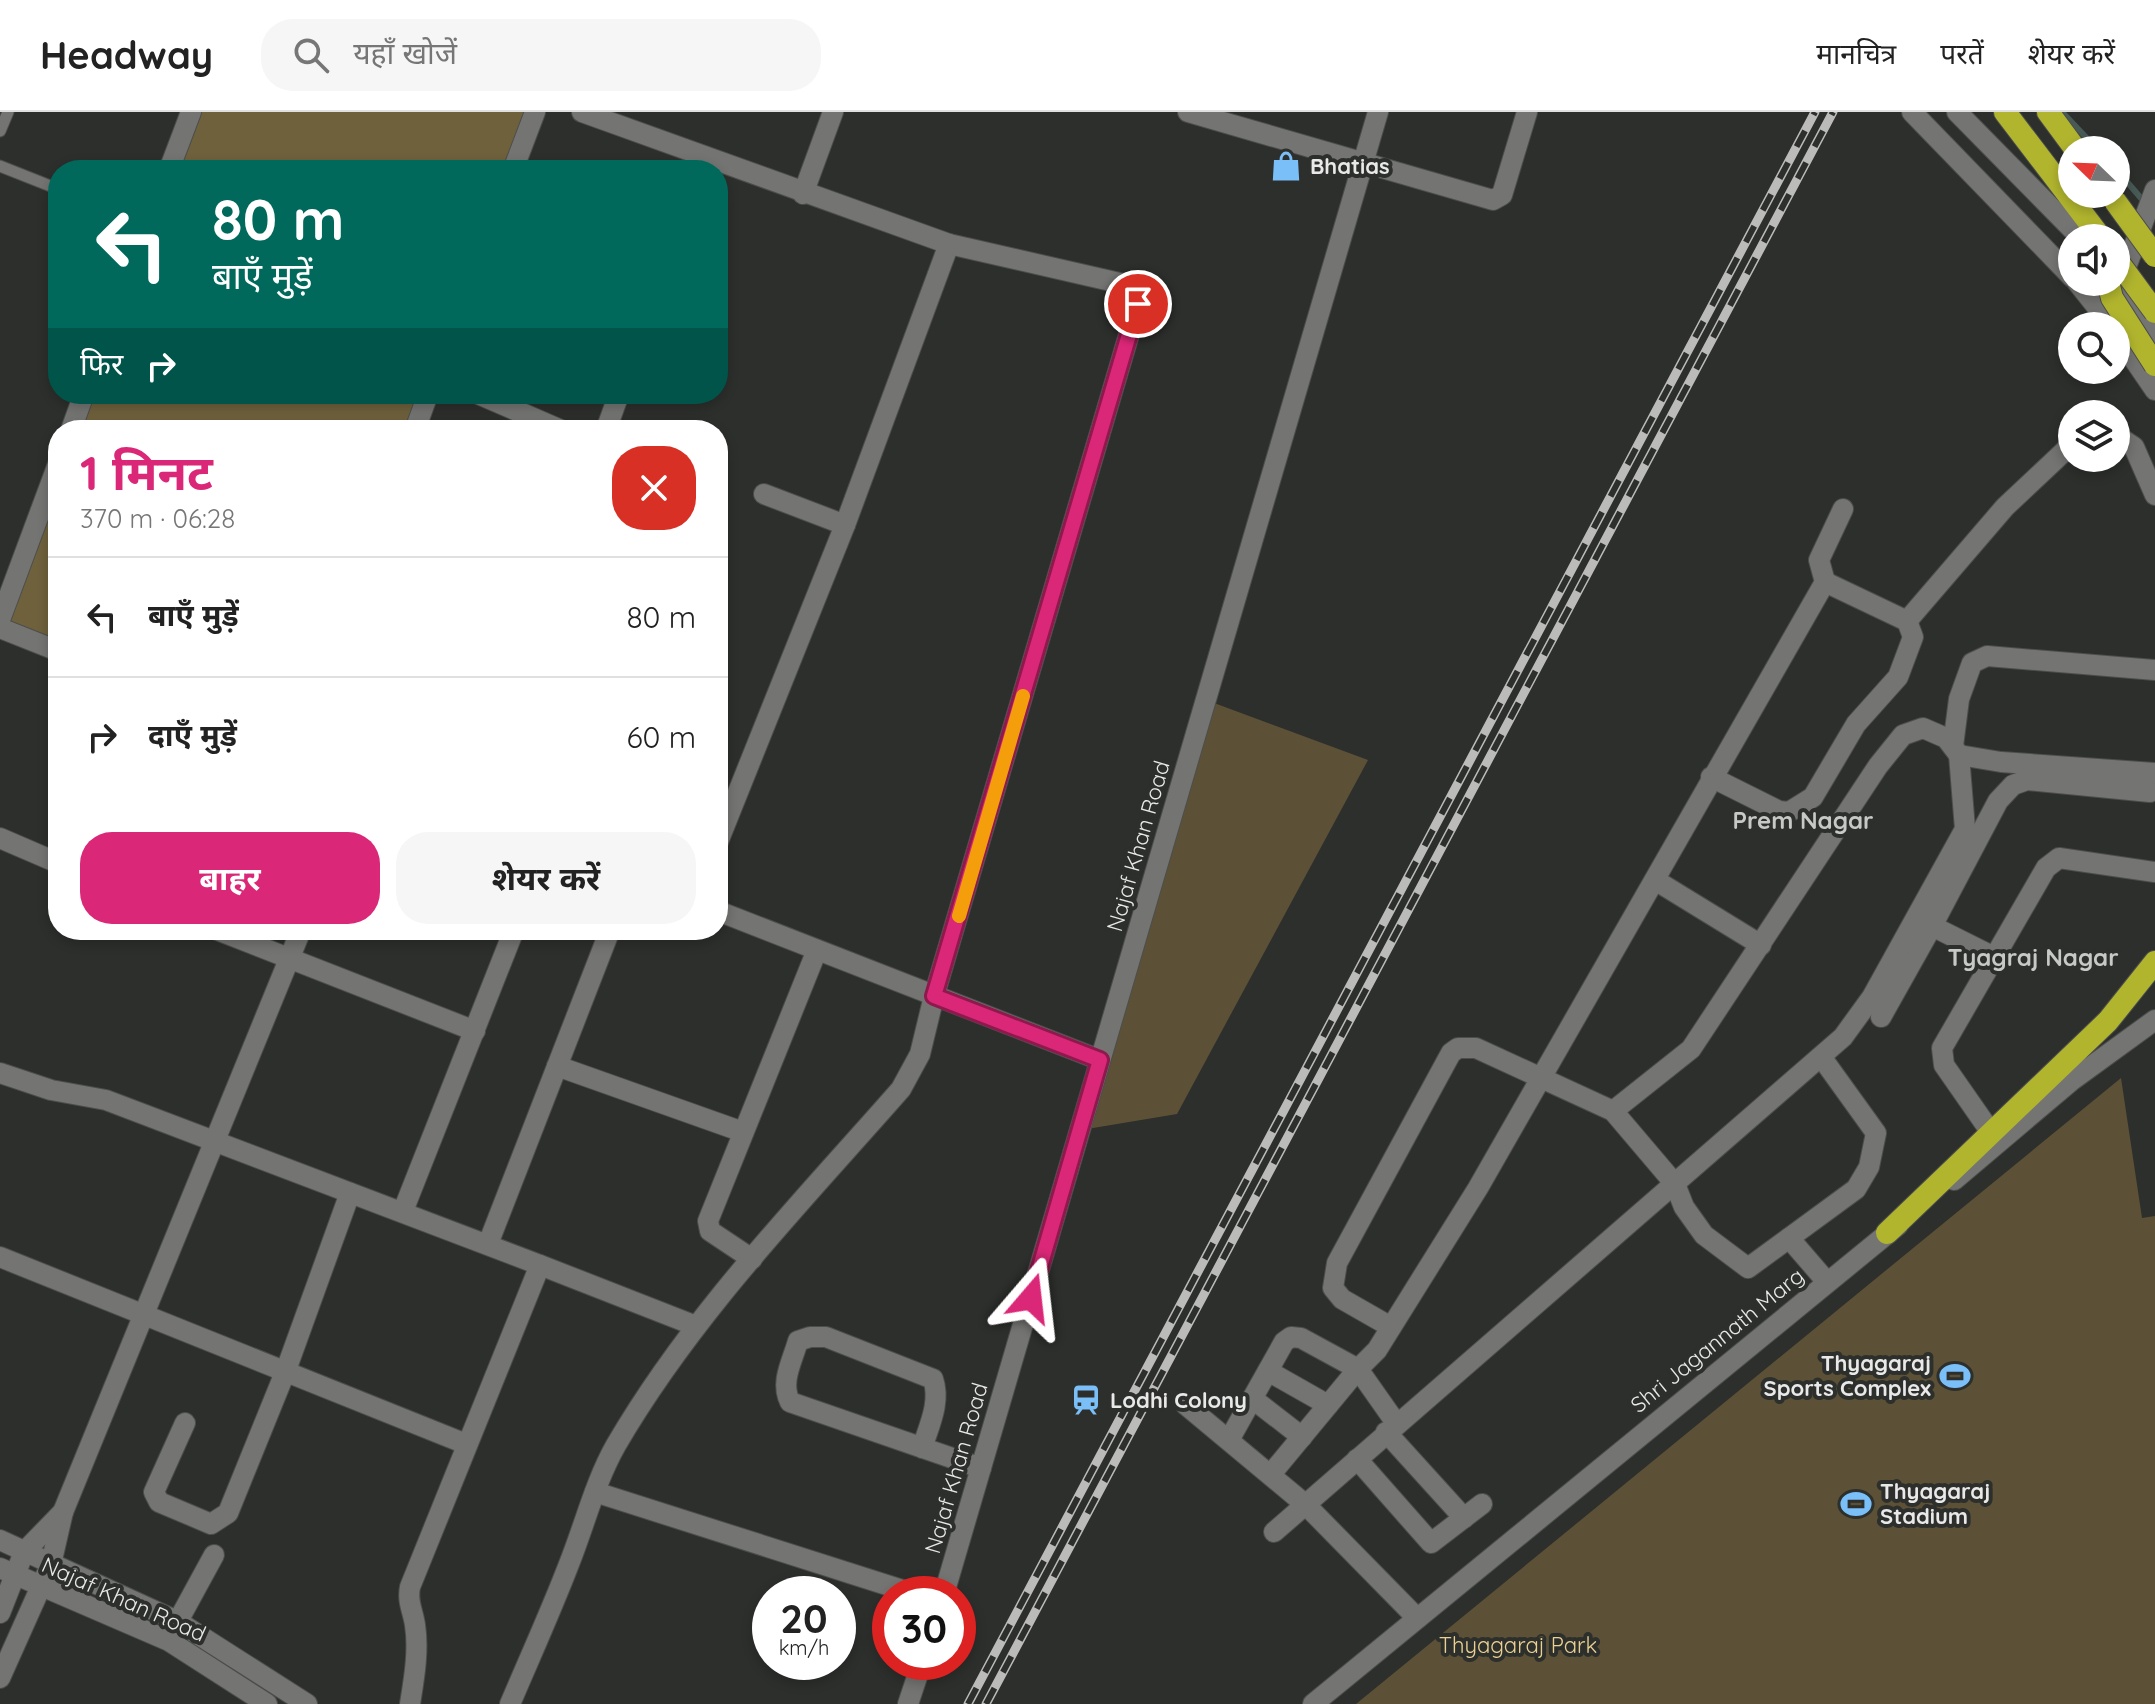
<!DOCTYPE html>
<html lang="hi">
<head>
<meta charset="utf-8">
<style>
  :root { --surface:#fff; --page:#f6f6f6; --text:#222; --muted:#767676; --line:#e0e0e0; --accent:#db2777 }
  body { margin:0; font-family:Quicksand,"Noto Sans Devanagari",sans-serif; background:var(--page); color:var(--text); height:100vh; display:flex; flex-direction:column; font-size:30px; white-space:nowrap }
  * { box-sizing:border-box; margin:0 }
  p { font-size:26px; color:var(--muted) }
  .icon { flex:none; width:44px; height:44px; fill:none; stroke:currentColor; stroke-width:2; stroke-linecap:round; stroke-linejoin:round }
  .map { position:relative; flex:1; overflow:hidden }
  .panel { position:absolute; left:48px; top:308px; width:680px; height:520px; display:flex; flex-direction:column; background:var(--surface); border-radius:32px; box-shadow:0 4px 12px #0003 }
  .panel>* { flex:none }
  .hud { position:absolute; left:48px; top:48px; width:680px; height:244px; border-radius:32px; box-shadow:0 4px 12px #0003; background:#00695c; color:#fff; overflow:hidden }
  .needle { width:52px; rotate:293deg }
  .tools { position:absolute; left:2058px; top:24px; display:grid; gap:16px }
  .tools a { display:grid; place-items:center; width:72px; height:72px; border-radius:50%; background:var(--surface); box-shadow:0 4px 12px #0003; font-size:40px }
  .speed { position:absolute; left:752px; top:1464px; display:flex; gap:16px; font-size:40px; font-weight:700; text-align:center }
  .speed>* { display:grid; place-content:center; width:104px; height:104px; border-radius:50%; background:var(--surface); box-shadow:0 4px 12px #0003; line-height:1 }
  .speed small { font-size:20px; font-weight:400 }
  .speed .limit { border:12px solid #d22; background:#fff; color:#111 }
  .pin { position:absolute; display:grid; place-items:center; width:68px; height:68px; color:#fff; margin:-34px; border:4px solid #fff; border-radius:50%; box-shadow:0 2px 8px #0007 }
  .me { position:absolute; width:88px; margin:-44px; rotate:17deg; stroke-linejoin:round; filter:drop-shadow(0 0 6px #0008) }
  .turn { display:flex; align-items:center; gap:28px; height:168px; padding:0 32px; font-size:36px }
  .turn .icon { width:104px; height:104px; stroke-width:2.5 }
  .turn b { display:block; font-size:56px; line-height:68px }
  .then { display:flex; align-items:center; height:76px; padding:0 32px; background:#0003; gap:16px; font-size:30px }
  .round { display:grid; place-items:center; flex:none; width:84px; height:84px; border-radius:32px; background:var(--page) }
  .head { display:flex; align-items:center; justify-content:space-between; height:136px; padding:0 32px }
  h1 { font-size:48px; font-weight:700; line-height:60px; color:var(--accent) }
  .button { display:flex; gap:16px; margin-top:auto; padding:16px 32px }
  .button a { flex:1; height:92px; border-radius:32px; background:var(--accent); color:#fff; font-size:32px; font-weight:700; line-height:92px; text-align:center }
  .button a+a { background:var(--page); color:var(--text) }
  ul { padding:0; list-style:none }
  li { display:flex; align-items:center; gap:24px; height:120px; padding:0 32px; border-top:2px solid var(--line) }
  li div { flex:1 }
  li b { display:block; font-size:30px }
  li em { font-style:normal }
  header { display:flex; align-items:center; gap:48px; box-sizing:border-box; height:112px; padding:0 40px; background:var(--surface); border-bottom:2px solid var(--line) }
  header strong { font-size:38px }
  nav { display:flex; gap:44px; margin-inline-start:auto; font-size:28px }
  .search { width:560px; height:72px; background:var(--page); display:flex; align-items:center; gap:20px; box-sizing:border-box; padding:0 28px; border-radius:32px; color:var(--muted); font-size:30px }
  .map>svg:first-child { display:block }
  .green { fill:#5c5136 }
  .forest { fill:#6f613c }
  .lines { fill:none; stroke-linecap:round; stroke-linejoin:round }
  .stream { stroke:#485a56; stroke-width:6 }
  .service-casing { stroke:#4c4e4c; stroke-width:13 }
  .minor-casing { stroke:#4c4e4c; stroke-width:22 }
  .tertiary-casing { stroke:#4c4e4c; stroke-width:22 }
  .trunk-casing { stroke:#4c4e4c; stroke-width:24 }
  .service { stroke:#747573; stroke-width:11 }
  .minor { stroke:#747573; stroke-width:20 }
  .tertiary { stroke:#747573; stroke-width:20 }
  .trunk { stroke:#b1b52e; stroke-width:22 }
  .rail-casing { stroke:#bbbcba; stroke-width:9 }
  .rail { stroke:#2d2f2c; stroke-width:6; stroke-dasharray:18; stroke-linecap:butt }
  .trunk-bridge-casing { stroke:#4c4e4c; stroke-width:24; stroke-linecap:butt }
  .trunk-bridge { stroke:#b1b52e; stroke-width:22 }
  .route-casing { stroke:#8e194d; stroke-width:20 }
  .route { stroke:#db2777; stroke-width:14 }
  .slow { stroke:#f59e0b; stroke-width:14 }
  .labels { text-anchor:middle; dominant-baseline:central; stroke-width:8; stroke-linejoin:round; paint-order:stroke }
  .poi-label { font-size:22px; font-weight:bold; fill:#e8e9e8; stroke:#2d2f2c; text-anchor:start }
  .street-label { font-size:22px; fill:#e8e9e8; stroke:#2d2f2c }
  .park-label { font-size:22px; fill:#ead191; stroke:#2d2f2c }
  .neighbourhood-label { font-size:24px; font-weight:bold; fill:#c7c9c6; stroke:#2d2f2c }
</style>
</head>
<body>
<header>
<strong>Headway</strong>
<div class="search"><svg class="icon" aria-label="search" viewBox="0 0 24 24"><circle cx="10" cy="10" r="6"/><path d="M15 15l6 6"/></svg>यहाँ खोजें</div>
<nav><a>मानचित्र</a><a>परतें</a><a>शेयर करें</a></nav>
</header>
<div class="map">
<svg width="2155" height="1592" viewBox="0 0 2155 1592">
  <rect width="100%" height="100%" fill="#2d2f2c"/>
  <g class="green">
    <path d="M1206 588 1368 648 1177 1002 1081 1018Z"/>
    <path d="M2121 966 2142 1106 2155 1104V1592H1356Z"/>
  </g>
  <g class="forest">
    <path d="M200 0H528L507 58H177Z"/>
    <path d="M91 282H424L411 318H77Z"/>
    <path d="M58 367V534L2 513Z"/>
  </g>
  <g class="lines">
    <g class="stream">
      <path d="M2062 0 2098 38"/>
      <path d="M2116 57 2146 92"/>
    </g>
    <g class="service-casing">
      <g id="service">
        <path d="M0 19 8 0"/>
        <path d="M0 54 58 77"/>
      </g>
    </g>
    <g class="minor-casing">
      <g id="minor">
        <path d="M1188 0 1493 88 1502 83 1527 0"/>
        <path d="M169 58 191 0"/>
        <path d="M513 58 535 0"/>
        <path d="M803 82 833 0"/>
        <path d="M2116 168 2128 150 2155 78"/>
        <path d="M478 282 561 318"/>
        <path d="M71 318 84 282"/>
        <path d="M415 318 428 282"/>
        <path d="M606 318 619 282"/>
        <path d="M2116 323 2134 335 2155 383"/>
        <path d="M764 382 845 413"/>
        <path d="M0 508 58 352"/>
        <path d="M1907 509 2005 395 2072 332"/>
        <path d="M0 516 58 539"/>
        <path d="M1953 634 1959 587 1972 551 1987 544 2155 558"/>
        <path d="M1959 643 2001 650 2155 661"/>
        <path d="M1711 665 1779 699 1789 700 1813 685 1856 612 1898 565 1913 525 1907 509 1825 470"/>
        <path d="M0 726 58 751"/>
        <path d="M718 730 845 413 949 132"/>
        <path d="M1655 768 1761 833"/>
        <path d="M718 799 1100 948"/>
        <path d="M217 818 475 919"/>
        <path d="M1994 845 1932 814 1998 689 2013 673 2027 668 2150 680"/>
        <path d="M1881 905 1932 814"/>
        <path d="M557 954 743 1020"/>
        <path d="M0 961 51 978 106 988 540 1153 410 1475C407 1490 413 1499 415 1513 419 1539 414 1567 410 1592"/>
        <path d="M1990 1019 1944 953 1942 936 2046 756 2059 746 2155 760"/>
        <path d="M403 1099 514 818"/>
        <path d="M1789 1126 1827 1170"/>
        <path d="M488 1132 610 818"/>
        <path d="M0 1145 466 1332"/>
        <path d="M752 1147 710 1119 708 1109 817 838"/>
        <path d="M540 1153 696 1214"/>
        <path d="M1391 1215 1342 1187 1333 1176 1337 1151 1451 941 1458 936H1476L1613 999 1675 1072 1684 1095 1704 1123 1748 1156 1856 1077 1869 1055 1876 1021 1822 946"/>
        <path d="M1268 1259 1328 1293"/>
        <path d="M1253 1287 1302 1325"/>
        <path d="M1186 1293 1306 1393 1417 1506"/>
        <path d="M185 1311 154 1380 159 1390 211 1412 228 1401 286 1258 350 1081"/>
        <path d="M1396 1311 1358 1257 1377 1238 1478 1076 1825 470 1819 448 1843 397"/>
        <path d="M1386 1320 1464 1406"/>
        <path d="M1229 1328 1284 1230 1291 1225 1301 1226 1358 1257 1271 1362"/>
        <path d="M922 1336C929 1314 941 1290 933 1267L826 1225H810L798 1229C792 1250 780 1270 790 1290L981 1356"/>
        <path d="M1357 1347 1431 1431 1482 1392"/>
        <path d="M595 1380 915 1482"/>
        <path d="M1274 1420 1843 925 1872 885 1965 717 1959 643 1946 626 1923 616 1903 623 1878 654 1691 937 1613 999"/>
        <path d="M0 1428 177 1509 307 1592"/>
        <path d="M0 1456 169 1529 267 1592"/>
        <path d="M944 1482 1378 0"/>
        <path d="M0 1501 24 1440 63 1400"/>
        <path d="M172 1520 214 1443"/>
        <path d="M0 1566 51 1452 63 1400 301 818"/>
        <path d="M510 1592C530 1545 551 1499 569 1452 585 1412 595 1370 616 1333 693 1201 801 1091 901 977L920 942 934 884 1138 192V181L1124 172 949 132 582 0"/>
        <path d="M908 1592 922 1550"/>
      </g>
    </g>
    <g class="tertiary-casing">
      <g id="tertiary">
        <path d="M1912 0 2072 165"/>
        <path d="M1957 0 2081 126"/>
        <path d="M2077 170 2112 214"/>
        <path d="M2125 174 2155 223"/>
        <path d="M2116 221 2155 278"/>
        <path d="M1954 1068 2071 969 2155 908"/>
        <path d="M1313 1592 1898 1113"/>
      </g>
    </g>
    <g class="trunk-casing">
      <g id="trunk">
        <path d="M2005 0 2101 126"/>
        <path d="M2048 0 2076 38"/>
        <path d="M1887 1121 2108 909 2155 850"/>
      </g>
    </g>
    <use href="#service" class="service"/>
    <use href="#minor" class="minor"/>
    <use href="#tertiary" class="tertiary"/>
    <use href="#trunk" class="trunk"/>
    <g class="rail-casing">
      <g id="rail">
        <path d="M968 1592 1815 0"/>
        <path d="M986 1592 1833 0"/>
      </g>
    </g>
    <use href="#rail" class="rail"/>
    <g class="trunk-bridge-casing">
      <g id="trunk-bridge">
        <path d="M2115 89 2155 144"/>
        <path d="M2116 147 2155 200"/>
        <path d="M2108 170 2112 186 2155 253"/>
      </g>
    </g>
    <use href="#trunk-bridge" class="trunk-bridge"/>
  </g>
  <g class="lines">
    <g class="route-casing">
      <path id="route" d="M1031 1186 1100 948 934 884 1138 192"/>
    </g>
    <use href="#route" class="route"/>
    <path class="slow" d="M959 804 1023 584"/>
  </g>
  <defs>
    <g id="shop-bare" transform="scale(2.4)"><path d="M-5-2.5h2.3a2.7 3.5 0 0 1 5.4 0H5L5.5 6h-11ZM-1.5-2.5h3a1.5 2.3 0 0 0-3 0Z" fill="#7abff8" stroke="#2d2f2c" stroke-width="2.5" paint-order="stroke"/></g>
    <g id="stadium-bare" transform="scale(2.4)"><path d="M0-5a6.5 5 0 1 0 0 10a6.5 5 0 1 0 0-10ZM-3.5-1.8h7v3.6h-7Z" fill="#7abff8" stroke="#2d2f2c" stroke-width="2.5" paint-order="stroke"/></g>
    <g id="station-bare" transform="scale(2.4)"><path d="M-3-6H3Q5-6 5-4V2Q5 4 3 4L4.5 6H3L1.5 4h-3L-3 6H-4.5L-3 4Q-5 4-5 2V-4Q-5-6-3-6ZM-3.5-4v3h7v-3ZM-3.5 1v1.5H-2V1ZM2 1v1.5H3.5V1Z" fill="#7abff8" stroke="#2d2f2c" stroke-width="2.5" paint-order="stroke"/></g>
  </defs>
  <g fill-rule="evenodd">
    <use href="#shop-bare" x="1286" y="54"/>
    <use href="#stadium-bare" x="1955" y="1264"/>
    <use href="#station-bare" x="1086" y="1288"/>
    <use href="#stadium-bare" x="1856" y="1392"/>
  </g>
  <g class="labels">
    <g class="poi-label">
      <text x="1310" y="54">Bhatias</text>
      <text x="1931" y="1251" text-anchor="end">Thyagaraj<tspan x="1931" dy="25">Sports Complex</tspan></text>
      <text x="1110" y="1288">Lodhi Colony</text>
      <text x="1880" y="1379">Thyagaraj<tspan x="1880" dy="25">Stadium</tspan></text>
    </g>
    <g class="street-label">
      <text transform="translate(1138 734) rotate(-74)">Najaf Khan Road</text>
      <text transform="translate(1717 1228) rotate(-39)">Shri Jagannath Marg</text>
      <text transform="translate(956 1356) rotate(-74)">Najaf Khan Road</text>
      <text transform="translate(124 1487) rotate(24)">Najaf Khan Road</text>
    </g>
    <g class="park-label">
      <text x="1518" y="1533">Thyagaraj Park</text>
    </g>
    <g class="neighbourhood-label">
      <text x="1803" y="708">Prem Nagar</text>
      <text x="2033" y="845">Tyagraj Nagar</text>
    </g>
  </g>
</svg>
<div class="tools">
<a><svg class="needle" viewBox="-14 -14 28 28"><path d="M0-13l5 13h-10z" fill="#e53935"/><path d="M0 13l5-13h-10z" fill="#767676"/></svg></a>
<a><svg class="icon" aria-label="sound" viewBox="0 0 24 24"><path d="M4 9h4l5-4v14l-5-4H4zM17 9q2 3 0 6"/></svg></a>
<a><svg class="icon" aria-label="search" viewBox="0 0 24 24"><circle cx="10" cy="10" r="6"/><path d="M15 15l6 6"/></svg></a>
<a><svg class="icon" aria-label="layers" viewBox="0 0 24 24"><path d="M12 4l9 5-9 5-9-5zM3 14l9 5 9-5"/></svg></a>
</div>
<div class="speed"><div>20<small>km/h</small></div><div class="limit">30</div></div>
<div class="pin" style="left:1138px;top:192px;background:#d93025"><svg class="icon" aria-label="arrive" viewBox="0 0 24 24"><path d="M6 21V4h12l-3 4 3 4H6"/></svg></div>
<svg class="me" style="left:1031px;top:1186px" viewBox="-20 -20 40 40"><path d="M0-17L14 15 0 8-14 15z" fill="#db2777" stroke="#fff" stroke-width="4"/></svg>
<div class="hud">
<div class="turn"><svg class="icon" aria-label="left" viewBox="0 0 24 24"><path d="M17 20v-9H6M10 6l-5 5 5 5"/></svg><div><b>80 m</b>बाएँ मुड़ें</div></div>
<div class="then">फिर<svg class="icon" aria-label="right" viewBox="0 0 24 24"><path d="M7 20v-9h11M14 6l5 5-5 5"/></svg></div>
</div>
<section class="panel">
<div class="head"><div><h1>1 मिनट</h1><p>370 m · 06:28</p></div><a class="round" style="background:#d93025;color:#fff"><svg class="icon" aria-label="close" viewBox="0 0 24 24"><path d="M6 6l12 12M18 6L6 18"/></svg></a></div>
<ul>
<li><svg class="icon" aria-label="left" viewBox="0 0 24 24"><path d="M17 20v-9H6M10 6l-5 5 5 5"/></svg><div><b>बाएँ मुड़ें</b></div><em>80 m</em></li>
<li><svg class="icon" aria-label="right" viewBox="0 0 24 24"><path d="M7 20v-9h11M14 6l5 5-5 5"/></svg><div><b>दाएँ मुड़ें</b></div><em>60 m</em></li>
</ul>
<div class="button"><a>बाहर</a><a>शेयर करें</a></div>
</section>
</div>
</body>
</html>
